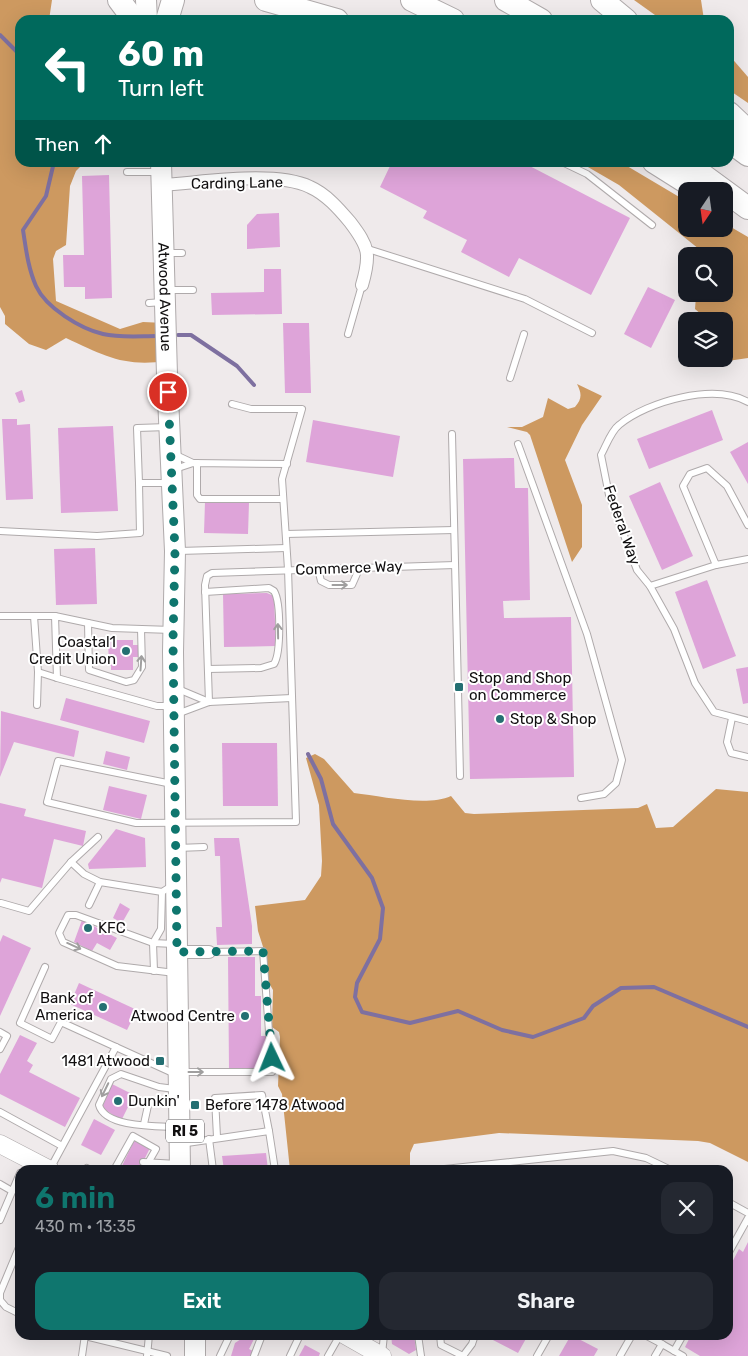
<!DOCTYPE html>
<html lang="en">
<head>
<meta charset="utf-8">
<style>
  :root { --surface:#171b24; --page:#242831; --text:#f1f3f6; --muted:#9ea1a6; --accent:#0f766e }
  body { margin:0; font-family:Rubik,sans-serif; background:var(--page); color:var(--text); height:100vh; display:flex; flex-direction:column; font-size:19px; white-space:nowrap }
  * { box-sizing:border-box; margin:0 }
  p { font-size:16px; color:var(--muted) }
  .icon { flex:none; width:28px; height:28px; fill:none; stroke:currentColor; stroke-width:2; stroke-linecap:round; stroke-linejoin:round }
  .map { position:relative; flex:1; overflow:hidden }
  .details { position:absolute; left:15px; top:1165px; width:718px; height:175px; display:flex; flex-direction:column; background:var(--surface); border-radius:15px; box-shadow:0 5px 20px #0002 }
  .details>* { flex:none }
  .top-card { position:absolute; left:15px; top:15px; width:719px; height:152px; border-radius:15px; box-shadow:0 5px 20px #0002; background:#00695c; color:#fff; overflow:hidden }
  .needle { width:32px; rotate:193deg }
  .controls { position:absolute; left:678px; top:182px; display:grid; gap:10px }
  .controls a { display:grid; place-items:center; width:55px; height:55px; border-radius:10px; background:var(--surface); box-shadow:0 5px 20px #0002; font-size:25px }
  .pin { position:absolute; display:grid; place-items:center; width:42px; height:42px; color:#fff; margin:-21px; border:2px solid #fff; border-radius:50%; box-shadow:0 1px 5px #0007 }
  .me { position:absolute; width:55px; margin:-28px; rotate:358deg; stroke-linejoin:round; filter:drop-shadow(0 0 4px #0008) }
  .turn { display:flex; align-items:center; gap:18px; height:105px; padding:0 20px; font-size:22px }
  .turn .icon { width:65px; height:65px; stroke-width:2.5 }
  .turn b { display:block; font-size:35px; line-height:42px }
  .then { display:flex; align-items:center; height:48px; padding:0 20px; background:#0003; gap:10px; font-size:19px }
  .round { display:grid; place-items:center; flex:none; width:52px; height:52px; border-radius:15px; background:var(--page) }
  .overview { display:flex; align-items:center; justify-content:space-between; height:85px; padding:0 20px }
  h1 { font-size:30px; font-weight:600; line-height:38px; color:var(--accent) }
  .cta { display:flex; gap:10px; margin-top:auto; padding:10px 20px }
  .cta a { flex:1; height:58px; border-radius:15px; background:var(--accent); color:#fff; font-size:20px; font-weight:600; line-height:58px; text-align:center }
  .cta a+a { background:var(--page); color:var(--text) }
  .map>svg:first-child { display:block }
  .forest { fill:#cd9960 }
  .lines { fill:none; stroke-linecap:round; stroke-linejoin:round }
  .stream { stroke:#7e70a0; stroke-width:4 }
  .building { fill:#dea4d9 }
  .service-casing { stroke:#afaaab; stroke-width:8 }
  .minor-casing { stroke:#afaaab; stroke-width:14 }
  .secondary-casing { stroke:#afaaab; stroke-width:19 }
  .primary-casing { stroke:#afaaab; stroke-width:22 }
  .motorway-casing { stroke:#afaaab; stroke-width:24 }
  .service { stroke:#fff; stroke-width:6 }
  .minor { stroke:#fff; stroke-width:12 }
  .secondary { stroke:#fff; stroke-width:18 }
  .primary { stroke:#fff; stroke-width:20 }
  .motorway { stroke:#fff; stroke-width:22 }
  .oneway { stroke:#a09f9f }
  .route { stroke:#0f766e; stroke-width:9; stroke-dasharray:0 16.2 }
  .poi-dot { fill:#246f72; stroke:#fff; stroke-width:2 }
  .labels { text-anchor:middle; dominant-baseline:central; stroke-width:4; stroke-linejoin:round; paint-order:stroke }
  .shield { fill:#fff; stroke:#585758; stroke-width:1 }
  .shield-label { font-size:14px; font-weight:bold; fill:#110f10 }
  .street-label { font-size:15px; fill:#110f10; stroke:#fff }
  .poi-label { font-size:15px; fill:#110f10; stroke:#fff; text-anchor:start }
</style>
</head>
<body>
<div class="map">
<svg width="748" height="1356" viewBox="0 0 748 1356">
  <rect width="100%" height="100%" fill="#efeaeb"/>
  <g class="forest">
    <path d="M0 0H52L49 20H20V162L84 163 76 171 70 186 66 245 56 251 53 259 56 301 120 329 143 322 165 323 167 361C123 367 105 356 66 338L46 350 29 344 5 324V316L0 307Z"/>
    <path d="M634 0H701L704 20H662Z"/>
    <path d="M729 55 748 77V103L729 90Z"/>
    <path d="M581 163H622L686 201V229H724V223L748 237V358L707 364 682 362 686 353V359H724V321H700L702 315 695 309 696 296 691 294H724V256H697L699 249 619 185Z"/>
    <path d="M577 384 602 396 582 425 565 460 582 505V547L572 562 530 435 527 432 507 427H522L543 417 548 398 568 409 575 407C582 399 582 394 577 384Z"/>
    <path d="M315 754 324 759 354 793C381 796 427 807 451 796L465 813 474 814 638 808 647 804 656 828 673 827 716 789 748 792V1162L710 1143 698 1141 499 1133 414 1144 410 1153V1170H290L282 1094 278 1086 280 1037 279 1032 272 1027 273 990 266 978 265 953 258 931 255 906 305 900 321 876 322 861 319 805 306 758Z"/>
  </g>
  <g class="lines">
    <g class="stream">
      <path d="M0 35 20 55"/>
      <path d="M54 162 46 196 23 230C26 249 28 268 36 286 46 308 81 329 103 334 120 338 140 336 157 336"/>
      <path d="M178 335H191L237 366 254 385"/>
      <path d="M308 754 321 779 333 824 372 878 383 908 380 939 357 983 355 997 362 1012 410 1023 458 1011 502 1030 533 1037 584 1018 593 1006 621 988 654 987 748 1027"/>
    </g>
  </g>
  <g class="building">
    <path d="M383 162H522L630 218 591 295 519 258 509 277 461 252 467 240 423 218 427 211 380 187 390 166Z"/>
    <path d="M109 175 112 298 85 299V287H64L63 255H84L82 176Z"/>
    <path d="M279 213 280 247 247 249V225L257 214Z"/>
    <path d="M264 269H281L282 314 212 315 211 293 264 292Z"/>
    <path d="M648 287 675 300 651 348 624 334Z"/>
    <path d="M283 323H309L311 393H285Z"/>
    <path d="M22 390 25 401 19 403 15 393Z"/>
    <path d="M712 410 723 440 649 469 637 439Z"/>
    <path d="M2 419H17V425L30 424 33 499 6 500Z"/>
    <path d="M313 420 400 436 393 477 306 462Z"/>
    <path d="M113 426 118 511 61 513 58 428Z"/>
    <path d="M748 442V484L730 452Z"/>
    <path d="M514 458 515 488H528L530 600 503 601 504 618 571 617 574 777 470 779 463 459Z"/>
    <path d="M660 482 693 556 662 570 629 496Z"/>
    <path d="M205 502 249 503 248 534 204 533Z"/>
    <path d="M95 548 97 604 56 605 54 549Z"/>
    <path d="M707 580 736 656 703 669 675 592Z"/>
    <path d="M267 593 274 596 276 646 224 647 223 594Z"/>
    <path d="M108 640H133V645H143V657H133V670H111V666H109Z"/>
    <path d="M748 667V703L743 704 736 669Z"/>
    <path d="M66 698 150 721 144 743 60 720Z"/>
    <path d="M1 711 79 731 74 757 14 742 0 777Z"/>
    <path d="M222 743H277L278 806H223Z"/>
    <path d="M106 751 130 757 127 770 103 764Z"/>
    <path d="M109 786 147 795 141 819 103 810Z"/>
    <path d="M0 803 26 809 24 816 86 831 83 846 54 839 42 888 2 878 0 883Z"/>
    <path d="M116 829 145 838 146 867 89 869 88 864Z"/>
    <path d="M214 838H239L252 926V944L217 945 216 927H222L220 856H215Z"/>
    <path d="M120 903 130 909 122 923 113 918Z"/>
    <path d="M82 920 117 938 110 950 97 943 92 951 74 942Z"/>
    <path d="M3 935 31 948 0 1016V942Z"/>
    <path d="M228 957H255V996H261V1036H266L267 1069H229Z"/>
    <path d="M79 983 137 1010 127 1030 70 1004Z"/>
    <path d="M20 1035 37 1043 27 1061 33 1065 29 1072 80 1098 65 1127 0 1094V1074Z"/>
    <path d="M112 1084 134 1095 121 1121 102 1107Z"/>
    <path d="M94 1119 115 1130 101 1155 81 1145Z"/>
    <path d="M134 1141 150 1148 139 1170H120Z"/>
    <path d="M266 1153 268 1170H224L222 1156Z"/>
    <path d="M748 1242V1356H700L685 1347 691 1335H728V1270L739 1249 743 1252Z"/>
    <path d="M247 1335 254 1339 249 1349 257 1353 255 1356H231L235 1343Z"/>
    <path d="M391 1335H414L416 1350 409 1354 392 1344Z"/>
    <path d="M493 1335H528L518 1353 491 1339Z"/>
    <path d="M571 1335 598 1349 594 1356H559Z"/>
    <path d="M305 1345 320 1353 319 1356H299Z"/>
  </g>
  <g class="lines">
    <g class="service-casing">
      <g id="service">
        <path d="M562 162 587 174 652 225"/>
        <path d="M127 172H160"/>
        <path d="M368 249 525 299 592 333"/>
        <path d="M167 253H182"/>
        <path d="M168 290H193"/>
        <path d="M149 303 163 302"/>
        <path d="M348 334 362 285"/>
        <path d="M510 378 524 334"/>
        <path d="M748 402C714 383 648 401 619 425 611 431 606 446 601 455L609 495 637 570 650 586 674 629 695 683 714 712 748 721"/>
        <path d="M452 434 460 776"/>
        <path d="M518 444 587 634 622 760 616 783 604 794 581 798"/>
        <path d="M174 454 193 463"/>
        <path d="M197 463V495L200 499H283"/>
        <path d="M175 469 193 463 287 464"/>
        <path d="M139 483 137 428 168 427"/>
        <path d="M748 525 727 486 707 468 690 474 683 486 716 565 748 559"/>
        <path d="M0 531 97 536 140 533 139 483H170"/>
        <path d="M286 534 454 530"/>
        <path d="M179 551 286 548"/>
        <path d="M318 569 321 581 329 585H352L360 567"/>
        <path d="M650 586 716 565"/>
        <path d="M205 592 269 588 274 591C281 602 281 653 274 664L261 668 208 669"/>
        <path d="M0 616H55"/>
        <path d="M34 616 38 672 57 678"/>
        <path d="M88 623 89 670 126 682 134 680 142 667 141 629"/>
        <path d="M178 689 209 702"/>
        <path d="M209 702 205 585 207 576 212 573 455 565"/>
        <path d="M37 705 38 672"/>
        <path d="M170 706H157L57 678 55 616 112 628 172 630"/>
        <path d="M177 714 209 702 292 698"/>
        <path d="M732 718 727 742 731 753 748 757"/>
        <path d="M172 784 58 761 47 802 136 823 296 822 288 569 282 479 302 409H251L232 404"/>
        <path d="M177 848 204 847"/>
        <path d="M71 862 98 837"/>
        <path d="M1 903 29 911 71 862 84 874 100 882"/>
        <path d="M89 905 100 882 162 892"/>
        <path d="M174 944 153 943 76 915H68L59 933 63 942 117 966 175 973"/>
        <path d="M45 967 20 1023 52 1039 61 1022 175 1074"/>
        <path d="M154 971 153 943 161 929 162 892 173 885"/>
        <path d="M0 1032 7 1036 0 1049"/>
        <path d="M182 1072H272L263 951 209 952"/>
        <path d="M175 1089 159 1087 121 1074 111 1079 99 1105C105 1128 158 1126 177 1127"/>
        <path d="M0 1112 62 1146"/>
        <path d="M144 1124 149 1101"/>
        <path d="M217 1137 215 1098 262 1095 269 1131"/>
        <path d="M209 1139 213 1170"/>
        <path d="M187 1143 269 1131 275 1170"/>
        <path d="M143 1162 177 1164"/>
        <path d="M50 1169 116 1047"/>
        <path d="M86 1170 87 1168 90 1170"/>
        <path d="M114 1170 133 1136 156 1149 144 1170"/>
        <path d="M435 1170 613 1151 646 1158 671 1170"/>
        <path d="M0 1184 12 1191"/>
        <path d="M728 1202 748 1213"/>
        <path d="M0 1220 20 1173"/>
        <path d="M20 1245 0 1293V1300L6 1307 20 1314"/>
        <path d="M728 1254 748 1218"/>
        <path d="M418 1335 421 1356"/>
        <path d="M440 1335 441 1345 463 1356"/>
        <path d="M645 1335 662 1344"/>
        <path d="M85 1336 167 1356"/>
        <path d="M674 1351 683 1335"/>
        <path d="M382 1354 384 1335"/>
        <path d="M82 1356 85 1335"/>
        <path d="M147 1356 149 1335"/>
        <path d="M220 1356 230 1335"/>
        <path d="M254 1356 262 1335"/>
        <path d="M290 1356 300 1335"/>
        <path d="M328 1356 340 1335"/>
        <path d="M463 1356 472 1344 475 1335"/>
        <path d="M537 1356 549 1335"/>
        <path d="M620 1356 632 1335"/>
        <path d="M655 1356 662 1344 683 1356"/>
      </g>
    </g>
    <g class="minor-casing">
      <g id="minor">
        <path d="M161 185C201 183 274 170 310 187 326 194 339 209 350 222 369 247 371 254 362 285"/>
        <path d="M177 952H209"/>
      </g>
    </g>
    <g class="secondary-casing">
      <g id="secondary">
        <path d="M0 1144 50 1170"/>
        <path d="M345 1335 382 1356"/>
      </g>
    </g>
    <g class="primary-casing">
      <g id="primary">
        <path d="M146 0 147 20"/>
        <path id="s1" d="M161 162 167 375 175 551 173 652 180 1170"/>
        <path d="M195 1335V1356"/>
      </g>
    </g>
    <g class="motorway-casing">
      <g id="motorway">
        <path d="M119 0 134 20"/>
        <path d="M266 0 337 20"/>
        <path d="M412 0 453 20"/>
        <path d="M506 0 541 20"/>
        <path d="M602 0 626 20"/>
        <path d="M167 20 173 0"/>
        <path d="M729 113 748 131"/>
        <path d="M729 141 748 155"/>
        <path d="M654 162 700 191"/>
        <path d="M685 162 748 208"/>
      </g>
    </g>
    <use href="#service" class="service"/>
    <use href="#minor" class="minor"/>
    <use href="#secondary" class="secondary"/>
    <use href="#primary" class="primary"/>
    <use href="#motorway" class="motorway"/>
  </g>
  <defs><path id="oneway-shaft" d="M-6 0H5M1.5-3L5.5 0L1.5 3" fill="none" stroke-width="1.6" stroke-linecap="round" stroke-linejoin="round" transform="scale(1.25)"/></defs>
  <g class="oneway">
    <use href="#oneway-shaft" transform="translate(340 585)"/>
    <use href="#oneway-shaft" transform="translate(278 631) rotate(-91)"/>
    <use href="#oneway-shaft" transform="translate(141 663) rotate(-86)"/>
    <use href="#oneway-shaft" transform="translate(74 946) rotate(24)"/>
    <use href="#oneway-shaft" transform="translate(196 1072)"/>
    <use href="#oneway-shaft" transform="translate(105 1090) rotate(116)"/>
  </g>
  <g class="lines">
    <path class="route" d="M168 392 175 551 173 641 177 952 263 951 272 1058"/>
  </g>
  <g class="poi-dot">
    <circle cx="126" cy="651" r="5"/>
    <rect x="454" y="682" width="10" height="10" rx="2.5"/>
    <circle cx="500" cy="719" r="5"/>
    <circle cx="88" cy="928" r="5"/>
    <circle cx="103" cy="1007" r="5"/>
    <circle cx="245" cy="1016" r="5"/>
    <rect x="155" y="1056" width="10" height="10" rx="2.5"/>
    <circle cx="118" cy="1101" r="5"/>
    <rect x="190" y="1100" width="10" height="10" rx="2.5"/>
  </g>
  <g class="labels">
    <rect class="shield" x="166" y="1119.5" width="38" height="23" rx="4"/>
    <g class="shield-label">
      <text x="185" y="1131">RI 5</text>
    </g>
    <g class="street-label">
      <text transform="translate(237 183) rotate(-1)">Carding Lane</text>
      <text stroke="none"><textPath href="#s1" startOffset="135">Atwood Avenue</textPath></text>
      <text transform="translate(622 525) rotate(71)">Federal Way</text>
      <text transform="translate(349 568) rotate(-2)">Commerce Way</text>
    </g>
    <g class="poi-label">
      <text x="116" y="642" text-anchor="end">Coastal1<tspan x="116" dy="17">Credit Union</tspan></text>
      <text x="469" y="678">Stop and Shop<tspan x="469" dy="17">on Commerce</tspan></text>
      <text x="510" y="719">Stop &amp; Shop</text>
      <text x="98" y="928">KFC</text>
      <text x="93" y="998" text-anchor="end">Bank of<tspan x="93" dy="17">America</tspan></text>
      <text x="235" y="1016" text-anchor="end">Atwood Centre</text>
      <text x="150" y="1061" text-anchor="end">1481 Atwood</text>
      <text x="128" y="1101">Dunkin'</text>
      <text x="205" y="1105">Before 1478 Atwood</text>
    </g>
  </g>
</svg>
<div class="controls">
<a><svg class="needle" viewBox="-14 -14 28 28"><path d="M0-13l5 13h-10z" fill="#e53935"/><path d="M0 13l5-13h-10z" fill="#9ea1a6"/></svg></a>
<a><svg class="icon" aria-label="search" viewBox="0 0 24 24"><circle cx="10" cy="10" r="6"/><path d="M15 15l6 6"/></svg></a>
<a><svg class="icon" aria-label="layers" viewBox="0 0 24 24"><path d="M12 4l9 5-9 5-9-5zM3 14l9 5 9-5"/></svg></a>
</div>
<div class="pin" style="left:168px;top:392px;background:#d93025"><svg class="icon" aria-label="arrive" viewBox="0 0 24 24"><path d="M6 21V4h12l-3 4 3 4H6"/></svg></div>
<svg class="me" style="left:272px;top:1058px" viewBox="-20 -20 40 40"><path d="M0-17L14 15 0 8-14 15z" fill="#0f766e" stroke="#fff" stroke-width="4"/></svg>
<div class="top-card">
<div class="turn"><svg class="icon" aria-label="left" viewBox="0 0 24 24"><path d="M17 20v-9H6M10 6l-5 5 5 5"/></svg><div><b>60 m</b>Turn left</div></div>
<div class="then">Then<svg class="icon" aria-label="ahead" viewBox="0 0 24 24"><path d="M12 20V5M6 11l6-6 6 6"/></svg></div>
</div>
<section class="details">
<div class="overview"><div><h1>6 min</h1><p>430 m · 13:35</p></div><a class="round"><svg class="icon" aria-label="close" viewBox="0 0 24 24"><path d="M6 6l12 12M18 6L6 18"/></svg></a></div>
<div class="cta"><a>Exit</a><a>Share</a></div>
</section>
</div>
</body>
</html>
